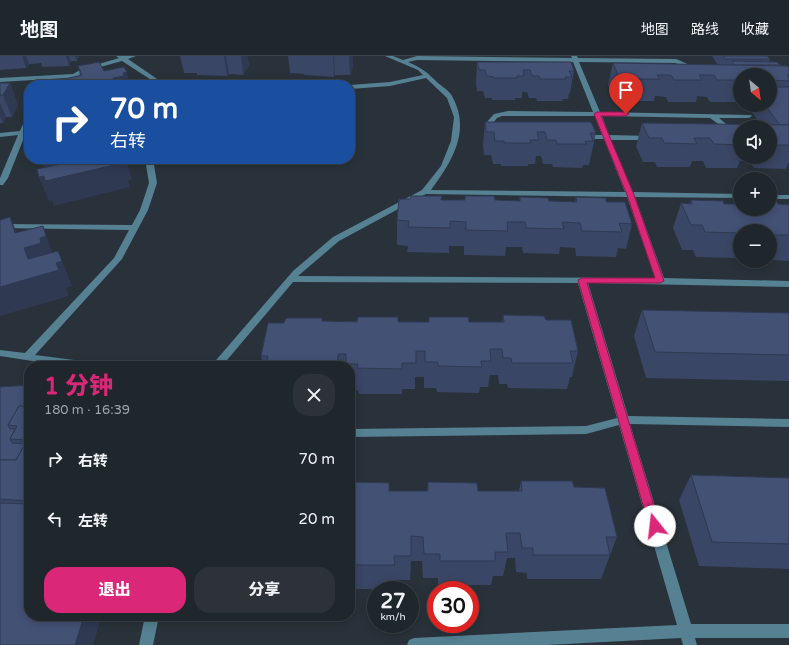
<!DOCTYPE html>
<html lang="zh">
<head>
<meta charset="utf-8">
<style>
  :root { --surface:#1f262c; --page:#2c3238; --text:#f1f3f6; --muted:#a1a5a9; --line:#3c4348; --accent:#db2777 }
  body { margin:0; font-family:"Varela Round","Noto Sans SC",sans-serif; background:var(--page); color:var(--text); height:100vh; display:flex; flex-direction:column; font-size:15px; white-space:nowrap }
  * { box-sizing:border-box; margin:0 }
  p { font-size:13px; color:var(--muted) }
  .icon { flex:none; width:22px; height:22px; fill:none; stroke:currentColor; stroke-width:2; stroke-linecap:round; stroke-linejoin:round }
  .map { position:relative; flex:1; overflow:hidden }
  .panel { position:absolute; left:24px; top:305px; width:331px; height:260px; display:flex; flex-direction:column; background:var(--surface); border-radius:16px; box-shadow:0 2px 10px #0003,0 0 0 1px var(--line) }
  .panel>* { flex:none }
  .hud { position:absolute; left:24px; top:24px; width:331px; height:84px; border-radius:16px; box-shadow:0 2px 10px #0003,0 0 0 1px var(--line); background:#1a4fa0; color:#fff; overflow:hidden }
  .needle { width:26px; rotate:151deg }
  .buttons { position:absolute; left:733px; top:12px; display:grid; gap:8px }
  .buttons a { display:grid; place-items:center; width:44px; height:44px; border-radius:50%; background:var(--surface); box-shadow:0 2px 10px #0003,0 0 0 1px var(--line); font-size:20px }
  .speed { position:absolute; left:367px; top:525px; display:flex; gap:8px; font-size:20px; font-weight:700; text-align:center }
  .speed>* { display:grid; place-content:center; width:52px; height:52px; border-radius:50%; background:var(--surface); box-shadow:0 2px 10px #0003,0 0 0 1px var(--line); line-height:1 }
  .speed small { font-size:10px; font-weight:400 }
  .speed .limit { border:6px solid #d22; background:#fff; color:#111 }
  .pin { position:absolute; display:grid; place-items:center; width:34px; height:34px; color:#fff; margin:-41px -17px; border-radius:50% 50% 50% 0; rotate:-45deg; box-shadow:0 0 4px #0007 }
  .pin .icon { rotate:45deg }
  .me { position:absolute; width:44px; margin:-22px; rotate:344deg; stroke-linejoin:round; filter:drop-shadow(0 0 3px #0008) }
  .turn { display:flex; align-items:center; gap:14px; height:84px; padding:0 20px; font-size:18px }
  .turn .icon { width:52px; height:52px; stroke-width:2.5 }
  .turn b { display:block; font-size:28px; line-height:34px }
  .round { display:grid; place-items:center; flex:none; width:42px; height:42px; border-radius:16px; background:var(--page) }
  .summary { display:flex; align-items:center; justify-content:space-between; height:68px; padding:0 20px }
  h1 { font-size:24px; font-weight:800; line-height:30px; color:var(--accent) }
  .action { display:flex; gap:8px; margin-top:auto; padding:8px 20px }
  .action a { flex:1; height:46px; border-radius:16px; background:var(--accent); color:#fff; font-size:16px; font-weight:800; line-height:46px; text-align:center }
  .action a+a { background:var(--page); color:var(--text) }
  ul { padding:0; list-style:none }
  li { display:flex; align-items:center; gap:12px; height:60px; padding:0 20px }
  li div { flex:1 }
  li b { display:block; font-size:15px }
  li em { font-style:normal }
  header { display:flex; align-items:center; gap:24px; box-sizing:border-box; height:56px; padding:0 20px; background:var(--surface); border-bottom:1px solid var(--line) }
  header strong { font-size:19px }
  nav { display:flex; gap:22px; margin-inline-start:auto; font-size:14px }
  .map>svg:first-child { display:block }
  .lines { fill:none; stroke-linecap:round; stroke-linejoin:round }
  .minor { fill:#558192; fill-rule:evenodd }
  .wall { fill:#3a4665; fill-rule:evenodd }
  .shaded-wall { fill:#2f3952 }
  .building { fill:#435175; stroke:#2f3952 }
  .route { fill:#db2777; stroke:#8e194d }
</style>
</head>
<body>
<header>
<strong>地图</strong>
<nav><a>地图</a><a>路线</a><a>收藏</a></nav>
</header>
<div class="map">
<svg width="789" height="589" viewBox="0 0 789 589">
  <rect width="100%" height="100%" fill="#29323a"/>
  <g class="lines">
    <g class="minor">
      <path d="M116 0H136L128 3 166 29H159L122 5 86 15 64 29H57L67 22 0 26V22L73 18 82 13 119 2Z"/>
      <path d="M385 0H393L403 4 417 0 572 2 571 0H577L578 2 676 3 699 13 694 14 675 7 579 6 600 56 751 59 752 60 749 62H719L732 73 729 79 727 80 724 78 725 73 710 62 602 60 609 79 651 80 654 82 651 84H611L633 136 740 138V142L635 141 664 222 789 225V231L588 227 628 360 789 363V371L630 368 691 568H789V582H695L697 589H683L681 582 547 589H407L409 584 414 582 677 569 619 369 586 378 350 381V373L586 370 617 362 578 227 293 226 222 310H211L293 215 333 181 422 134 441 110 451 85 454 61 447 42 426 22 390 30 350 33V29L390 26 423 19 418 14ZM417 4 573 6 593 56 508 55 494 58 486 67 498 77 501 75 493 67 497 62 502 60H595L602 79H583L580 81 583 83H604L625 136 431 134C451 107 471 76 453 42 451 36 443 31 438 27 427 16 422 12 408 6ZM426 138 627 141 655 222 298 220 339 185Z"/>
      <path d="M29 59V69L8 122 3 129H0V122L18 79 0 81V77L20 75 26 61Z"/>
      <path d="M145 103H153L157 127 148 154 122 203 35 299 90 306 94 307 95 310H65L0 300V294L25 297 114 202 129 174 0 172V168L132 169 140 154 149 127Z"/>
      <rect x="770" y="139" width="19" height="4"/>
      <path d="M145 560H159L153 589H139Z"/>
    </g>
  </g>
  <g class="wall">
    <path d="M0 0H79L77 5H71L69 10 42 11 41 7 29 8 26 12 0 14Z"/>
    <path d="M180 0H247L249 9 243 19 229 18 227 20 197 19V17H184Z"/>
    <path d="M288 0H353V10L350 19H335L334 21 304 19V18L290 17Z"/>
    <path d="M712 0H767L770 3 769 6 789 12V106L786 113 754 112 750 105H740L737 112H706L703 105H692L690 111H657L655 106H643L636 90 642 67 761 69 747 49H770V19H740V41L738 46H710L707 41 697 40 696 46H668L666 41 655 40 654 45H625L624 41H613L608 29 613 7 718 9ZM740 71H770V101H740Z"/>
    <path d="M477 6 574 15 570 37H569L568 43H563L562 45H537L536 42H529L527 36H522V42H515V44H492V42H485L483 35H477L476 28Z"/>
    <path d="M78 10 104 15 129 25 141 29H67L65 23 80 20Z"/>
    <path d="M0 27H10L18 49 12 61H6L3 67H0Z"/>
    <path d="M485 66 596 77 589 109H583L582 112 553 111 552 108H543L541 100H536L535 108H528V110H501V108H493L491 99H484L483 89Z"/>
    <path d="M465 140 495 144 519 145 520 141 549 145 575 146 576 141 606 146 632 168 626 193 618 192 616 201 576 200 575 192 560 191 559 198 523 197 522 191H506L505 200 464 199V190H449V197L407 196 408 190 397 189V164L442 144H465Z"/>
    <path d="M691 144 724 148 789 149V205L770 204V175H740V197L738 202 696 201 693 194H682L673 172 681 147 689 148Z"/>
    <path d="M642 254 789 257V325L646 322 634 280Z"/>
    <path d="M503 259 546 264 578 295 572 321H570L567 333 508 332 507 328H499L498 319H490L488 331H480L479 337 437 336 436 332H424V321H415V333H402V338H359L358 334H350V310H263L261 300 284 267 323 265 428 266H502Z"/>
    <path d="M29 329V560H101L93 589H0V331Z"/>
    <path d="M691 419 789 422V513L699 510 679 444Z"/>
    <path d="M521 425 574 431 617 481 601 523H527V517L516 516 515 502H507L503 520H493L491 529H438V522H423L422 505H411L410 524H395V533H350V426L389 427 390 435H427L428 426 478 435H519Z"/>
  </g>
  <g class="shaded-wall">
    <path d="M22 0H26L29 8 26 12Z"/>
    <path d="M66 0H69L71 5 69 10Z"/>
    <path d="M75 0H79L77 5Z"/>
    <path d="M224 0H226L229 18 227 20Z"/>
    <path d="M241 0H247L249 9 243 19Z"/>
    <path d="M333 0H334L335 19 334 21Z"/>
    <path d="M349 0H353V10L350 19Z"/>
    <path d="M127 16 130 29H115L113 22 123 17Z"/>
    <path d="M10 27 18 49 12 61 3 39Z"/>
    <path d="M0 47 6 61 3 67 0 60Z"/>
    <path d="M41 103H46L53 122 48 123Z"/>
    <path d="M46 103H58L65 121 121 103H126L132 124 128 125 130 131 54 150 52 144 49 145 39 121 44 120 54 123Z"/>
    <path d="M10 161 21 186 15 177Z"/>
    <path d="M43 170 56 207 58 195 72 230 66 232 69 240 0 260V231L28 203 24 192 40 182Z"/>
    <path d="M338 298 339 310H337V309Z"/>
    <path d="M84 560H101L93 589H75Z"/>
  </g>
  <g class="building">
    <path d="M723 0H767L770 3H725Z"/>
    <path d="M732 5 777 6 780 9H734Z"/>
    <path d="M99 6 104 15 124 11 127 16 123 17 124 20 113 22 116 28 137 24 141 29H83V28L72 29 71 27 67 28 65 23 82 19 78 10Z"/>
    <path d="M477 6H571L574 15H569L572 21H565L566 23H540L539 20H532L530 14H523L524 20H517V22H494V21L487 20 485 14H479Z"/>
    <path d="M613 7 787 10 789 12V19H787L789 22V25L770 24V19H740V24H717L714 19H699L702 24H674L671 19H657L660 23H631L629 19H618Z"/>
    <path d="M0 27H10L3 39H0Z"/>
    <path d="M789 30V69H780L765 49H770V31H789Z"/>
    <path d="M485 66H591L596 77H590L593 85H585L587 88H557L556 84H547L545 76H537L539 84H530L531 87H504V85H495L494 76H486Z"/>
    <path d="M642 67 789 69V89H770V71H740V89L714 88 710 82H694L697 88 664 87 662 82H649Z"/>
    <path d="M59 103H121L123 107 45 125 44 120 39 121 37 113 61 108Z"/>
    <path d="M411 140H442L441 144H465V140H494L495 144 520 145V141L548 142 549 145 577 146 576 141 606 142V146H625L632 168 619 167 622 176 582 175 580 167 562 166 564 173 526 172 525 166H507L508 175 466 174V166L450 165V172L408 171 409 165 397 164 399 143H410Z"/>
    <path d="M691 144 723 145 724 148H740V153H770V145H776L778 148 789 149V179H770V175H763L761 170H744L747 175H740V177L705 176 702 169H691L681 147 692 148Z"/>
    <path d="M10 161 15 177 43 170 46 180 40 182 41 187 24 192 28 203 58 195 62 205 56 207 59 214 0 231V164Z"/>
    <path d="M642 254 789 257V299L655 296Z"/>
    <path d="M503 259 544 260 546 264H571L578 295H570L573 307H512L511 302H503L502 293H490L491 305H481L482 311 438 310V306H425V295H416V307H402V313L357 312 358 308H346V298H338L337 309H266L268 300H261L268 267H284L286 262H322V265L357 266 358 261H398V266H429V261H468L469 266H504Z"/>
    <path d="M29 329V351L19 350 8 369 10 373H15L10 383 12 387 25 388 16 404H0V331Z"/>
    <path d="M19 350 29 351V445L0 443V404H16L27 384 10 383 17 370 8 369Z"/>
    <path d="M691 419 789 422V488L712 486Z"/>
    <path d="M521 425H572L574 431 605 432 617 481H606L610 499H533V492H522L520 477H506L508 496H495V505H440V498H424L423 481 411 480V500H394L395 509H350V426L389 427V435H428V426L477 427 478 435H522Z"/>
    <path d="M0 447 29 448V560H84L75 589H0Z"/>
  </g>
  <path class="route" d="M597 56H626L629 58 626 60H601L634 139 664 225 660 227H587L660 470 659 473 655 475 651 473 649 470 578 224 582 222H655L627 139 594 58Z"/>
</svg>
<div class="buttons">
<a><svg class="needle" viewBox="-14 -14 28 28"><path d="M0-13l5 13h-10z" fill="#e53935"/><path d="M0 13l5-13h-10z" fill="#a1a5a9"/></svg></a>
<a><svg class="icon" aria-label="sound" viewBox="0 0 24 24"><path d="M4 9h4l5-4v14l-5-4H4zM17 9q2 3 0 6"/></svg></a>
<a>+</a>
<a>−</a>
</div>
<div class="speed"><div>27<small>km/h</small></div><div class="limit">30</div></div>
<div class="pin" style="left:626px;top:58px;background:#d93025"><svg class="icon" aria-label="arrive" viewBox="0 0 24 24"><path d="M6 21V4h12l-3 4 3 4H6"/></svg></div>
<svg class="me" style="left:655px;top:470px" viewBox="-20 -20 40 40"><circle r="19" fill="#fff"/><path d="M0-13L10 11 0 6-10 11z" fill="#db2777"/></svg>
<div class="hud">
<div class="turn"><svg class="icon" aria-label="right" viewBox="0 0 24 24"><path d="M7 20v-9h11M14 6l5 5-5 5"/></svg><div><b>70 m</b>右转</div></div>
</div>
<section class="panel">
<div class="summary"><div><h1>1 分钟</h1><p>180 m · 16:39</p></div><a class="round"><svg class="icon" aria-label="close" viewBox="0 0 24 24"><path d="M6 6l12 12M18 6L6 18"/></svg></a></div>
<ul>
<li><svg class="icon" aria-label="right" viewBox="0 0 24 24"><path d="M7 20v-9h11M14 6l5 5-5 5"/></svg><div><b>右转</b></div><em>70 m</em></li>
<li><svg class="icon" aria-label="left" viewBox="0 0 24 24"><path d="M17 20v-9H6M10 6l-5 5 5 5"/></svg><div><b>左转</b></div><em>20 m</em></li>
</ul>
<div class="action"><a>退出</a><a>分享</a></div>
</section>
</div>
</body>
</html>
